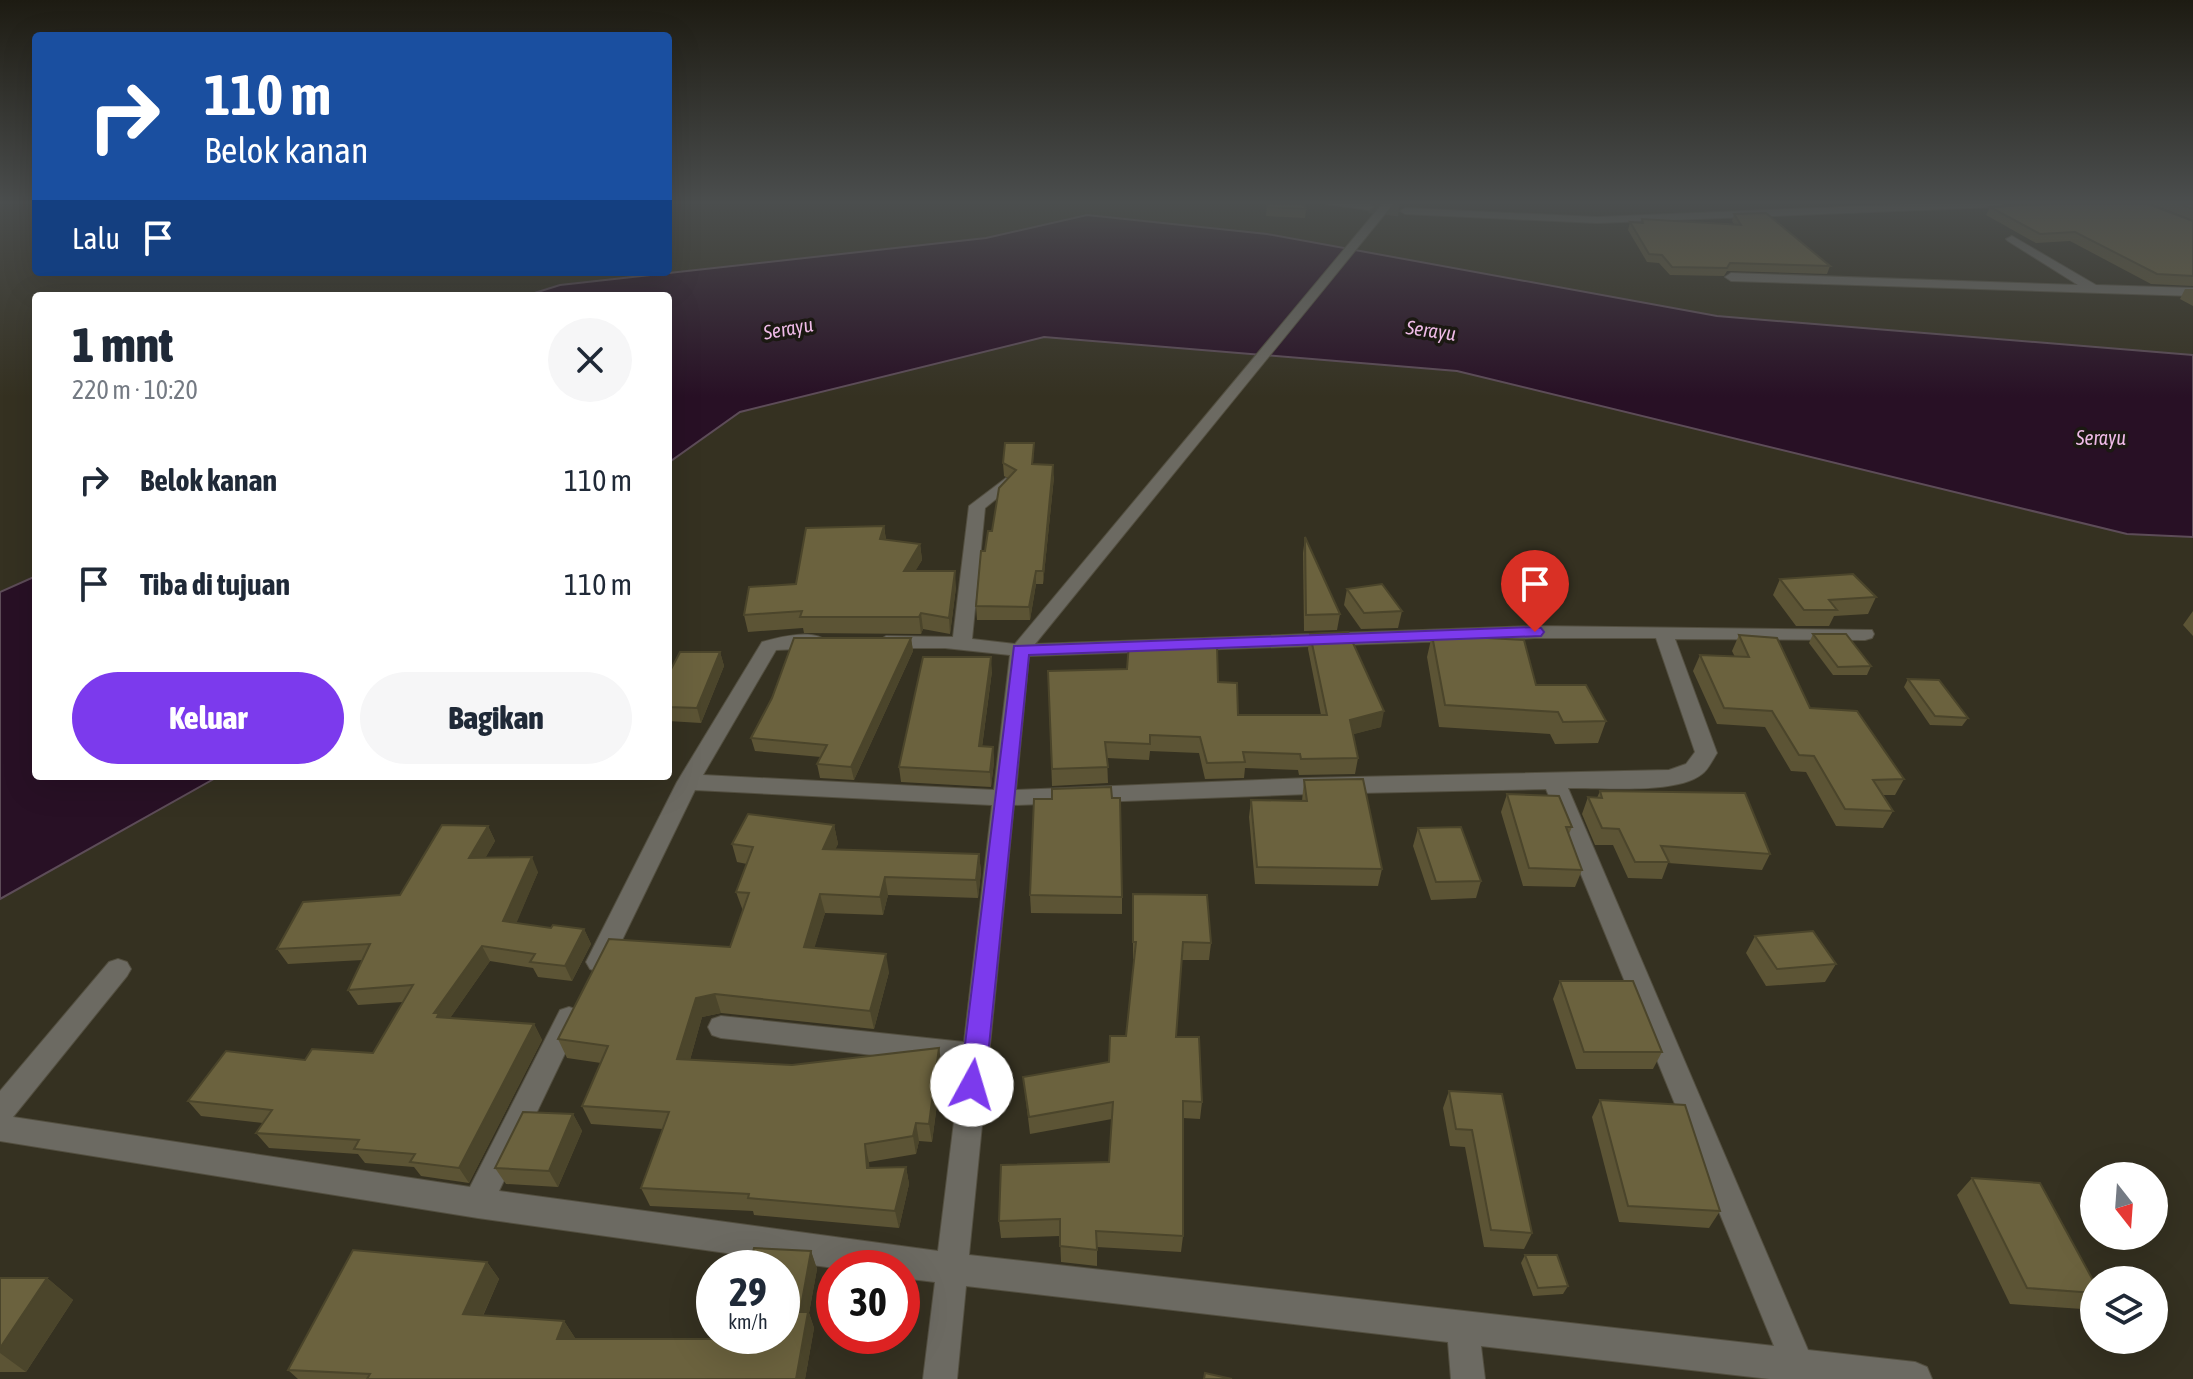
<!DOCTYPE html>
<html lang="id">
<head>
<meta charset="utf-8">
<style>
  :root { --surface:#fff; --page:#f6f6f7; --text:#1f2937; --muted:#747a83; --accent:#7c3aed }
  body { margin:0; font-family:"Asap Condensed",sans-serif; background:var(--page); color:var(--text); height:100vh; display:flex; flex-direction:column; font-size:30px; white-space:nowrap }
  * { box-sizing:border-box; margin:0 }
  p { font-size:26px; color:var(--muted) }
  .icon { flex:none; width:44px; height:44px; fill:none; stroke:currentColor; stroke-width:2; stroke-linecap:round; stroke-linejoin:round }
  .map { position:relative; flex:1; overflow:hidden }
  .side { position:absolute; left:32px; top:292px; width:640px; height:488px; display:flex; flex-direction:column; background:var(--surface); border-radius:8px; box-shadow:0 8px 32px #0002 }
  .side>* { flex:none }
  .banner { position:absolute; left:32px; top:32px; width:640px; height:244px; border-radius:8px; box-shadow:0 8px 32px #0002; background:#1a4fa0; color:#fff; overflow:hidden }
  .needle { width:52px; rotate:163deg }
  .fabs { position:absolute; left:2080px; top:1162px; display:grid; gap:16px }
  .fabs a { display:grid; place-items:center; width:88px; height:88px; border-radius:50%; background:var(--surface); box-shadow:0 8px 32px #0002; font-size:40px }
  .speed { position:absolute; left:696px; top:1250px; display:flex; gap:16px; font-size:40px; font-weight:700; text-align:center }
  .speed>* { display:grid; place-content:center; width:104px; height:104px; border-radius:50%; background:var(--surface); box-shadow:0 8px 32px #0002; line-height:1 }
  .speed small { font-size:20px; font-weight:400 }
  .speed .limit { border:12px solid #d22; background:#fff; color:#111 }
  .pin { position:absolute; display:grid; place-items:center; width:68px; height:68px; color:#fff; margin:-82px -34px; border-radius:50% 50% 50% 0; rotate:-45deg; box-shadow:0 0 8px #0007 }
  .pin .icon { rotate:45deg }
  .me { position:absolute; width:88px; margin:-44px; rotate:6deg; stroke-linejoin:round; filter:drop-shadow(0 0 6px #0008) }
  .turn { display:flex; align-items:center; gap:28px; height:168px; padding:0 40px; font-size:36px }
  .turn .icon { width:104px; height:104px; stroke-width:2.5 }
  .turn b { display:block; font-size:56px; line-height:68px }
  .then { display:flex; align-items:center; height:76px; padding:0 40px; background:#0003; gap:16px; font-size:30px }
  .round { display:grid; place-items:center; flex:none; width:84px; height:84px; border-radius:42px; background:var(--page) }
  .headline { display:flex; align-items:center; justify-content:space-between; height:136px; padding:0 40px }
  h1 { font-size:48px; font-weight:800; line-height:60px }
  .primary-button { display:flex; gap:16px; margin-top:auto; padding:16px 40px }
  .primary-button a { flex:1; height:92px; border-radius:48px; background:var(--accent); color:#fff; font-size:32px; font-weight:800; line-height:92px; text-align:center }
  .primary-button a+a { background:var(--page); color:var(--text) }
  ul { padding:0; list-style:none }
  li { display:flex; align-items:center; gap:24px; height:104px; padding:0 40px }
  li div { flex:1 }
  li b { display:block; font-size:30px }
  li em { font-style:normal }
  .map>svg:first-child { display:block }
  .water { fill:#281025; stroke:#5d4c58; stroke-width:2 }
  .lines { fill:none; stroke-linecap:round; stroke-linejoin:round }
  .minor-tunnel { stroke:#4e4a3b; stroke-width:12; stroke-dasharray:12 6; stroke-linecap:butt }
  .minor-casing { stroke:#534f40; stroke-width:2 }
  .minor { fill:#6c6a62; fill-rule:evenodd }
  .wall { fill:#5c5435 }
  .shaded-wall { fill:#4b452b }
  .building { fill:#6b623e; stroke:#4b452b; stroke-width:2 }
  .route { fill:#7c3aed; stroke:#51269a; stroke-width:2 }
  .labels { text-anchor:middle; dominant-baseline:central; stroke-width:7; stroke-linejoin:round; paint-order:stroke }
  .far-water-label { font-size:20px; font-style:italic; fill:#efbbe7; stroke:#1b1912 }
</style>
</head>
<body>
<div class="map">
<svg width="2193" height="1379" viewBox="0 0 2193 1379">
  <rect width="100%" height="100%" fill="#353121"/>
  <g class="water">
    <path d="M1087 215 1267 234 1717 316 2193 355V537L2127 534 1457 371 1044 337 740 412 668 463V296H525L560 285 986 238Z"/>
    <path d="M36 576V776H219L0 899V592Z"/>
  </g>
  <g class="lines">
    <path class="minor-tunnel" d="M1369 207 1405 211"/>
    <g class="minor-casing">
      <g id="minor">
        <path d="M1326 204H1370L1374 207 1369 210Z"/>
        <path d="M1382 204H1393L1035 644 1535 626 1872 630 1874 634 1872 638 1865 640 1675 639 1717 753C1713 759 1708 770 1702 774 1676 795 1601 787 1568 788L1808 1350 1915 1362 1927 1367 1932 1379H1770L1481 1346 1485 1379H1451L1448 1342 966 1286 957 1379H923L935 1282 902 1278V1268H834L478 1218 0 1141V1091L109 962 118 959 127 962 131 969 127 976 13 1117 470 1187 560 1010 569 1007 578 1010 582 1018 499 1191 938 1251 961 1065 721 1038 712 1035 708 1027 712 1019 721 1016 964 1042 992 805 695 790 608 969 599 972 590 969 586 962 677 782 762 642C780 637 814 628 828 642L818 648 776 650 703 775 994 790 1010 655 945 648H886L876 642 886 636 953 637 969 506 1006 478 1014 483 1012 486 985 508 972 639 1015 644ZM1535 638H1656L1695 752 1686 764 1669 770 1309 778 1016 790 1029 656ZM1546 789 1774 1346 969 1255 1014 805 1309 794Z"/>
        <path d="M1916 204H2002L1997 207 1597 223 1405 214 1400 211 1405 208 1597 217Z"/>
        <path d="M2012 236 2096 285 2193 288V296L1731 281 1725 277 1731 273 2078 285 2008 241 2006 239Z"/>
      </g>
    </g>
    <use href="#minor" class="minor"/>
  </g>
  <g class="wall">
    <path d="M1267 204 1306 209 1305 218 1266 216Z"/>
    <path d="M2152 204H2193V220Z"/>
    <path d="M1990 207 2193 221V286L2151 284 2070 241 2036 243 1986 215Z"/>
    <path d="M1734 214 1830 266 1827 274 1727 271 1724 276 1670 275 1659 263 1647 262 1628 230 1630 222 1641 223 1642 219 1734 224 1732 221Z"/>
    <path d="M2185 289H2193V306L2180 299Z"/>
    <path d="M1034 443 1033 464 1054 477 1043 584H1036L1030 620H977L976 606 985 551 1008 478 1004 476 1003 463Z"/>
    <path d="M884 526 886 540 920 544 922 560 915 571 956 587 950 634 923 629 921 634 804 633 803 628 748 632 744 615 796 584Z"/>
    <path d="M1305 537 1340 614 1337 630 1304 631 1303 553Z"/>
    <path d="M1780 579 1876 597 1868 614 1834 616 1829 626H1796L1773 595Z"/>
    <path d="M1347 589 1402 611 1398 628 1361 629 1344 605Z"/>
    <path d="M2193 611V636L2183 625Z"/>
    <path d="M1310 634 1381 727 1353 734 1358 758 1355 774 1299 775 1298 770 1245 768 1244 778 1205 779 1199 753 1150 751 1149 760 1107 758 1108 783 1052 786 1048 671 1218 682 1238 715H1321L1308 649Z"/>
    <path d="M1813 634 1871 666 1867 675H1833L1809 643Z"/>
    <path d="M1432 635 1536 685 1606 721 1598 743 1555 744 1550 734 1439 727 1427 657Z"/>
    <path d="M1739 635 1810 708 1904 779 1895 795H1883L1893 811 1883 828 1836 826 1806 772 1791 771 1765 727 1717 724 1693 671 1700 655 1735 657 1732 651Z"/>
    <path d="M911 638 913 651 854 780 820 778 817 764 821 757 755 751 751 738Z"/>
    <path d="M720 652 724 666 701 723 668 721V675Z"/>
    <path d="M992 671 982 747H993L994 762 991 787 901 782 899 767Z"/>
    <path d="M1908 679 1968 718 1962 726 1930 725 1904 687Z"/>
    <path d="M1304 780 1382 869 1378 886 1255 884 1249 817 1251 800 1302 801Z"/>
    <path d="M1600 791 1770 854 1762 870 1668 863 1662 879 1628 878 1613 845H1595L1582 814 1588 797 1597 798Z"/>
    <path d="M1507 794 1572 827 1569 834 1582 870 1575 887 1523 886 1501 812Z"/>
    <path d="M834 825 838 844 835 849 979 854 981 872 978 898 888 895 883 915 825 913 814 948 889 972 874 1029 721 1013 702 1017 690 1060 792 1065 942 1066 932 1142 919 1141 916 1154 869 1162V1168L906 1167 909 1184 899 1228 754 1215 753 1211 650 1206 641 1188 663 1129 591 1124 582 1106 601 1063 567 1058 558 1039 730 947 743 911 736 892 747 864 737 862 732 844Z"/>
    <path d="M488 826 495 841 485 858 538 872 516 923 551 928 584 929 591 944 572 981 538 977 533 968 490 961 450 1018 534 1024 542 1040 469 1183 421 1176 414 1167 365 1163 358 1154 269 1148 256 1133 263 1123 201 1116 188 1101 305 1060 373 1053 403 1002 358 1005 348 990 363 960 288 964 277 949 400 895Z"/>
    <path d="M1418 828 1481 881 1476 898 1431 900 1413 846Z"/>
    <path d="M1133 894 1211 943 1209 960H1182L1176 1037 1202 1102 1200 1119 1183 1118V1236L1181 1252 1097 1247V1266L1061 1262 1060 1236 1001 1238 999 1221 1109 1162 1112 1119 1030 1134 1023 1077 1109 1062 1126 1036 1134 959H1133Z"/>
    <path d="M1030 895 1122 897V914L1031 913Z"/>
    <path d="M1755 936 1836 964 1825 982 1766 986 1746 953Z"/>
    <path d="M1560 981 1662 1052 1653 1069H1576L1553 999Z"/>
    <path d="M1449 1091 1532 1233 1524 1249 1484 1247 1465 1147 1450 1146 1443 1108Z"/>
    <path d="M1600 1100 1720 1211 1709 1228 1619 1222 1592 1117Z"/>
    <path d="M573 1114 582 1131 558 1187 506 1184 495 1168Z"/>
    <path d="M1972 1178 2094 1282V1299L2082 1309 2010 1304 1957 1195Z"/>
    <path d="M811 1251 817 1269 809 1313 814 1328 805 1379H298L288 1370 487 1262 499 1279 483 1316 564 1321 575 1338 574 1339H720Z"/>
    <path d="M1525 1255 1568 1286 1563 1294 1533 1296 1521 1263Z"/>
    <path d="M0 1278H47L73 1300 26 1372H0Z"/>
  </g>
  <g class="shaded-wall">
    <path d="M1053 465 1054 477 1043 584V571Z"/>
    <path d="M884 526 886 541 880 539Z"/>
    <path d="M920 544 922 560 906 587 904 571Z"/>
    <path d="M955 571 956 587 950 634 949 618Z"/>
    <path d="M1036 571V584L1030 620 1029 607Z"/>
    <path d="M921 613 923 629 921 634 919 617Z"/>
    <path d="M911 638 913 651 854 780 851 767Z"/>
    <path d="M720 652 724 666 701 723 697 708Z"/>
    <path d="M991 657 992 671 980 762 979 746Z"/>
    <path d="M1384 711 1381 727 1347 736 1350 720Z"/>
    <path d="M993 747 994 762 991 787 990 772Z"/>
    <path d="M834 825 838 844 827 868 823 849Z"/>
    <path d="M488 826 495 841 477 873 469 858Z"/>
    <path d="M979 854 981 872 978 898 976 880Z"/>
    <path d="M532 857 538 872 511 936 503 921Z"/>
    <path d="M885 877 888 895 883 915 880 897Z"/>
    <path d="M820 894 825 913 809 966 804 947Z"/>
    <path d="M584 929 591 944 572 981 565 966Z"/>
    <path d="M482 946 490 961 446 1024 448 1028 434 1013Z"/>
    <path d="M886 954 889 972 874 1029 870 1011Z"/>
    <path d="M715 994 721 1013 702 1017 685 1078 677 1059 696 998Z"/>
    <path d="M534 1024 542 1040 469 1183 459 1168Z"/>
    <path d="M939 1048 942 1066 932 1142 929 1124Z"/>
    <path d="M573 1114 582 1131 558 1187 549 1171Z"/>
    <path d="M916 1123 919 1141 916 1154 913 1136Z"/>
    <path d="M865 1144 869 1162 871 1186 867 1168Z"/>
    <path d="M906 1167 909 1184 899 1228 895 1211Z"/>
    <path d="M811 1251 817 1269 809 1313 814 1328 805 1379H796L800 1312Z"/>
    <path d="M487 1262 499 1279 476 1331 463 1314Z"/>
    <path d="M47 1278 73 1300 26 1372 0 1353V1348Z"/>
    <path d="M564 1321 575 1338 568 1356 557 1339Z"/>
  </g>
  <g class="building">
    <path d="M1267 204H1303L1306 209 1267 207Z"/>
    <path d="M2047 204H2148L2193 221V276L2157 274 2075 232 2040 234 1990 207Z"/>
    <path d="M2179 204H2193V209Z"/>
    <path d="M1766 213 1830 266 1730 263 1727 268 1672 267 1662 255 1649 254 1630 222 1643 223 1642 219 1741 225 1734 214Z"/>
    <path d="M1005 443H1034L1032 464 1053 465 1043 571H1036L1029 607 976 606 981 551H985L988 531H992L999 488 1016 470 1003 463Z"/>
    <path d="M884 526 880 539 920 544 904 571H955L949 618 921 613 919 617H800L802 611 744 615 749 587 796 584 806 528Z"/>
    <path d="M1305 537 1340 614 1306 615Z"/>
    <path d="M1853 574 1876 597 1829 600 1837 610H1804L1780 579Z"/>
    <path d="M1382 584 1402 611 1364 613 1347 589Z"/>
    <path d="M1348 632 1384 711 1350 720 1358 758 1301 759 1300 754 1243 752 1245 762 1207 763 1200 737 1150 735V744L1105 742 1108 767 1052 769 1048 671 1127 669 1129 643 1217 646 1218 682 1237 683 1238 715H1327L1310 634Z"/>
    <path d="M1813 634H1846L1871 666 1838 667Z"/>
    <path d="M1432 635 1524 640 1536 685H1586L1606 721 1563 722 1558 712 1445 705Z"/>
    <path d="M1739 635 1777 638 1810 708 1857 711 1904 779 1873 780 1893 811 1845 809 1814 756 1799 755 1772 711 1724 708 1700 655 1749 657Z"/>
    <path d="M794 638H911L851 767 817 764 827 745 751 738 772 698Z"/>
    <path d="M680 652H720L697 708 668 707V675Z"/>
    <path d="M923 657H991L979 746 993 747 990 772 899 767Z"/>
    <path d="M1908 679 1939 680 1968 718 1935 716Z"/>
    <path d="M1363 779 1382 869 1257 867 1251 800 1307 801 1304 780Z"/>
    <path d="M1111 787 1112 798H1120L1122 897 1030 895 1034 799H1052V789Z"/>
    <path d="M1600 791 1745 793 1770 854 1661 846 1669 862H1635L1619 829 1602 828 1588 797 1602 798Z"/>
    <path d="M1507 794 1559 796 1572 827H1566L1582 870 1529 868Z"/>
    <path d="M748 814 834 825 823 849 979 854 976 880 885 877 880 897 820 894 804 947 886 954 870 1011 715 994 696 998 677 1059 792 1065 939 1048 929 1124 916 1123 913 1136 865 1144 867 1168 906 1167 895 1211 748 1198 749 1194 641 1188 669 1112 582 1106 608 1046 558 1039 609 939 730 947 749 893 736 892 753 847 732 844Z"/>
    <path d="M442 825 488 826 469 858 532 857 503 921 551 928 553 925 584 929 565 966 530 962 535 954 482 946 434 1013H439L437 1017 534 1024 459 1168 410 1162 415 1154 354 1149 359 1140 256 1133 272 1110 188 1101 226 1051 305 1060 312 1049 373 1053 413 985 348 990 370 944 277 949 303 902 400 895Z"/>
    <path d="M1461 827 1481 881 1436 882 1418 828Z"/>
    <path d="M1133 894 1207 895 1211 943 1183 942 1176 1037H1199L1202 1102 1183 1101V1236L1096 1231 1097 1250 1060 1246V1219L999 1221 1001 1165 1109 1162 1113 1102 1029 1117 1023 1077 1109 1062 1110 1036H1126L1136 942H1133Z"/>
    <path d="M1813 931 1836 964 1777 969 1755 936Z"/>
    <path d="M1560 981H1633L1662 1052H1584Z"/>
    <path d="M1449 1091 1502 1094 1532 1233 1491 1230 1472 1130 1456 1129Z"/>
    <path d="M1600 1100 1685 1105 1720 1211 1628 1206Z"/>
    <path d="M523 1112 573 1114 549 1171 495 1168Z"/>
    <path d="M1972 1178 2040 1183 2094 1282V1293L2027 1288Z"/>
    <path d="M754 1248 811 1251 800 1312H808L796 1379H367L370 1374 288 1370 353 1250 487 1262 463 1314 564 1321 557 1339H720L721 1336H782V1268H749Z"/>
    <path d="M1525 1255H1557L1568 1286 1538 1288Z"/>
    <path d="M0 1278H47L0 1348Z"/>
    <path d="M1205 1373 1232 1379H1204Z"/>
  </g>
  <linearGradient id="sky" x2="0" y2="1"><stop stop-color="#1d1b12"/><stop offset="0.51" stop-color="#4b4e4e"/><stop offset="1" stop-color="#4b4e4e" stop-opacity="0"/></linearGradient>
  <rect width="2193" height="397" fill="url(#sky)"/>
  <path class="route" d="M1535 627 1541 628 1544 632 1541 636 1029 655 985 1085 981 1093 972 1097 963 1093 960 1085 1014 646Z"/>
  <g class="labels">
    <g class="far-water-label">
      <text transform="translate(788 328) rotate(-10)">Serayu</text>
      <text transform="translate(1431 330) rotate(8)">Serayu</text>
      <text x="2101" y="437">Serayu</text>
    </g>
  </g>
</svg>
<div class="fabs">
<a><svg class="needle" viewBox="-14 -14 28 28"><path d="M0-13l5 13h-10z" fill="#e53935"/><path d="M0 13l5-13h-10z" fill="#747a83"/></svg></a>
<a><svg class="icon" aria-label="layers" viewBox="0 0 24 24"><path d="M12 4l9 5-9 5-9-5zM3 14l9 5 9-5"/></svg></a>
</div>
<div class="speed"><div>29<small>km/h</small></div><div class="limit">30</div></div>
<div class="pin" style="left:1535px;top:632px;background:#d93025"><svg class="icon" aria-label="arrive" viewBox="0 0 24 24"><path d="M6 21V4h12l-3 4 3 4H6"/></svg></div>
<svg class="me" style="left:972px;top:1085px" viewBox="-20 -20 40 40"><circle r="19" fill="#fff"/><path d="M0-13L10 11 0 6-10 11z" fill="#7c3aed"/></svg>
<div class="banner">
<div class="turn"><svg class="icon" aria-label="right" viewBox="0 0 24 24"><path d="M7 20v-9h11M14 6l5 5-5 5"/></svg><div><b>110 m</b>Belok kanan</div></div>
<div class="then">Lalu<svg class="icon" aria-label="arrive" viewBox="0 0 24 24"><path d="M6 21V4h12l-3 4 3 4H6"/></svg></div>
</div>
<section class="side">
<div class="headline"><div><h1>1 mnt</h1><p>220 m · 10:20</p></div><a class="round"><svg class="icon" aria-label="close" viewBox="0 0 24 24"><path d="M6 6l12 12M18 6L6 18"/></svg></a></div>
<ul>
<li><svg class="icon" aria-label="right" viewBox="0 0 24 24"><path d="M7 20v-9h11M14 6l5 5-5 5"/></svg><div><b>Belok kanan</b></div><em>110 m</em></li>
<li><svg class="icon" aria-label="arrive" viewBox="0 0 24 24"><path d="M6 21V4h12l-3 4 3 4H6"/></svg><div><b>Tiba di tujuan</b></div><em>110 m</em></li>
</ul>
<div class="primary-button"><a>Keluar</a><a>Bagikan</a></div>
</section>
</div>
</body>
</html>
